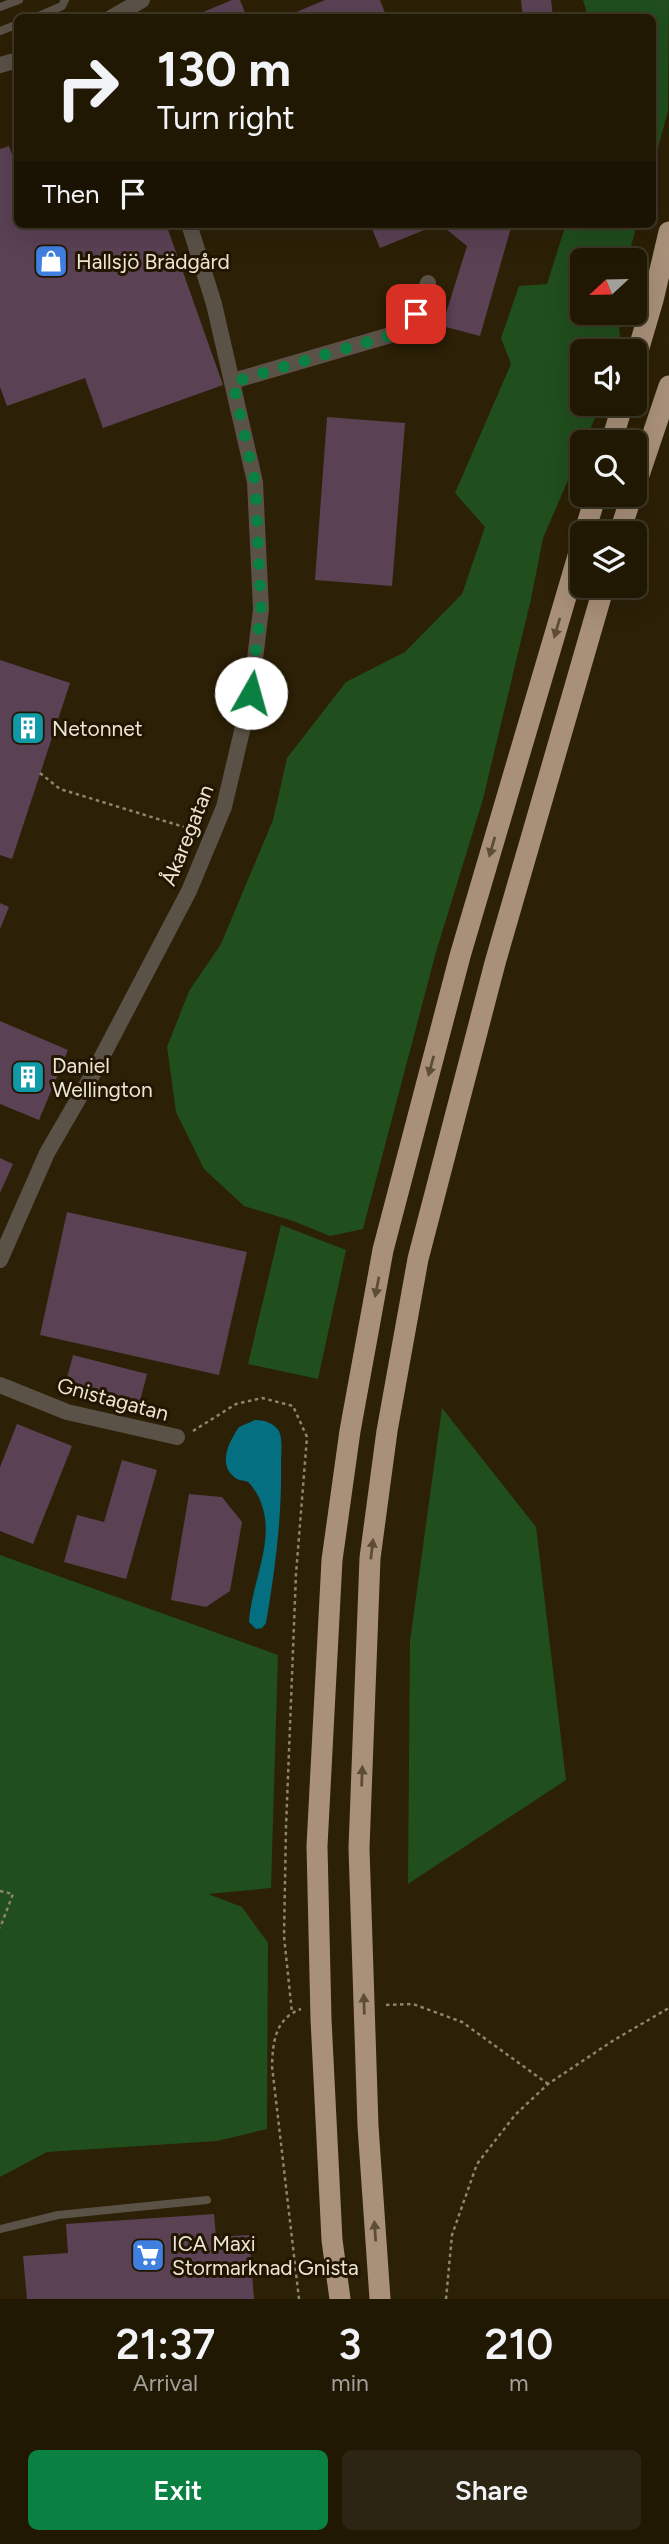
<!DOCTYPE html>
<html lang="en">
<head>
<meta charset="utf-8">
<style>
  :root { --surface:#211804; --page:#2d2513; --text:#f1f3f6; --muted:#a2a09a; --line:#3e3726; --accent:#0b8043 }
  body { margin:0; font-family:Figtree,sans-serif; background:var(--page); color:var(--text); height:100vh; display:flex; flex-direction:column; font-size:26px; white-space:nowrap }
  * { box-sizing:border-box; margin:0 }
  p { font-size:23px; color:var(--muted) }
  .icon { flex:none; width:38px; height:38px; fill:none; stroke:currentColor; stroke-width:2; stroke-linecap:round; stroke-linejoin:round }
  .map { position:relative; height:2299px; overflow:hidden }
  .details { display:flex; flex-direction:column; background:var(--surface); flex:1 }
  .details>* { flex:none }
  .top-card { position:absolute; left:14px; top:14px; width:642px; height:214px; border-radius:10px; box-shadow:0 7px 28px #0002,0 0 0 2px var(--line); background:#211804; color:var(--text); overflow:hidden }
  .needle { width:46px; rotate:248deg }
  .controls { position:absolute; left:570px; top:248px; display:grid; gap:14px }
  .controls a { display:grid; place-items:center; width:77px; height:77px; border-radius:10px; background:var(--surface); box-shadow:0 7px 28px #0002,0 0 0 2px var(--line); font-size:35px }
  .pin { position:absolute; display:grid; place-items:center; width:60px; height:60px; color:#fff; margin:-30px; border-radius:14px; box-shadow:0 4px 10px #0006 }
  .me { position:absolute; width:77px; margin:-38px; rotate:7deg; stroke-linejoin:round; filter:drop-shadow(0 0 5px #0008) }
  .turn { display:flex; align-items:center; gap:24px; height:147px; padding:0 28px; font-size:32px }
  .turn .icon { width:91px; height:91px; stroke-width:2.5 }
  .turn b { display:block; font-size:49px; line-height:60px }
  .then { display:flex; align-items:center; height:66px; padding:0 28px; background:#0003; gap:14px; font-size:26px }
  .eta { display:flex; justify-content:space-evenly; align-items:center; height:119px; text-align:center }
  .eta b { font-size:42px; font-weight:600; line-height:49px }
  .button { display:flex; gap:14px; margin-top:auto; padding:14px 28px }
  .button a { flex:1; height:80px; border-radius:10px; background:var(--accent); color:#fff; font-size:28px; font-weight:600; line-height:80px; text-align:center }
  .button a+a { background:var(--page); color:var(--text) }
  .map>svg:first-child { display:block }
  .green { fill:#204e1d }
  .water { fill:#046f81 }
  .building { fill:#5a4154 }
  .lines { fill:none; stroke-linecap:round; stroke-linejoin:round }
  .path { stroke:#8e846f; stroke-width:2.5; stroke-dasharray:3.5 3.5; stroke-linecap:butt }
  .service { stroke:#5a5147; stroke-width:8 }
  .minor { stroke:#5a5147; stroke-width:16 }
  .motorway { stroke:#a89079; stroke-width:21 }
  .oneway { fill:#5e4d36 }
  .route { stroke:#0b8043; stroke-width:12; stroke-dasharray:0 21.6 }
  .labels { text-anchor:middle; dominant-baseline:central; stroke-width:6; stroke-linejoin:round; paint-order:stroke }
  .poi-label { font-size:21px; fill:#ede5d6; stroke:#221600; text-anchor:start }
  .street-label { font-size:21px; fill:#ede5d6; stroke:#221600 }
</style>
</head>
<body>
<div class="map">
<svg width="669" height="2299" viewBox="0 0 669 2299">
  <rect width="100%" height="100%" fill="#2c2006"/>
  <g class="green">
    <path d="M583 0H669L668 111 653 166V18L588 17Z"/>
    <path d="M566 224H637L627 261H583V313H618L621 351 583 352V404H601L543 538 531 599 483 799 436 952 363 1229 330 1236 293 1221 244 1206 204 1169 176 1112 167 1047 189 991 221 944 273 820 287 758 346 682 405 652 462 594 485 527 455 493 511 364 501 338 519 286 547 284Z"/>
    <path d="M281 1225 346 1250 318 1379 248 1364Z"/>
    <path d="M442 1408 536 1527 566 1780 408 1884 410 1641Z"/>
    <path d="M0 1555 278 1655 271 1888 208 1894 242 1907 268 1943 267 2129 217 2141 47 2152 0 2177Z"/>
  </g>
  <path class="water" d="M255 1420C264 1420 274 1423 279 1431 283 1440 281 1455 281 1464 282 1517 275 1571 266 1623L262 1628 256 1629 249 1622C251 1583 277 1539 260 1500 258 1495 252 1485 248 1482 245 1480 240 1481 237 1479 216 1466 229 1442 239 1427Z"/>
  <g class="building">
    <path d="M232 0H240L247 18H189Z"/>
    <path d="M325 0H380L387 18H282Z"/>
    <path d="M521 0H551L553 18H523Z"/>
    <path d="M9 146 18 171V224H166L223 385 103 428 85 378 7 406 0 387V149Z"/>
    <path d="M370 224H439L380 248Z"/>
    <path d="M440 224H512L480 336 442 326 467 246Z"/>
    <path d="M327 417 405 423 392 586 315 580Z"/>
    <path d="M0 660 70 683 12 859 0 855Z"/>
    <path d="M0 903 9 907 0 929Z"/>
    <path d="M0 1021 68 1050 39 1120 0 1104Z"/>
    <path d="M0 1158 13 1164 0 1193Z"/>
    <path d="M67 1212 247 1252 219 1375 40 1335Z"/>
    <path d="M73 1355 147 1374 140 1401 66 1382Z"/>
    <path d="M17 1424 72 1446 33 1544 0 1531V1467Z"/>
    <path d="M122 1460 157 1470 126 1579 64 1562 77 1515 104 1522Z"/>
    <path d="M189 1494 222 1497 242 1522 230 1591 206 1607 171 1600Z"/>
    <path d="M214 2214 216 2237 249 2235 254 2299H27L23 2256 68 2253 66 2224Z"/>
  </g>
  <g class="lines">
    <g class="path">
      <path d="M40 773 60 789 184 827"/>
      <path d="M193 1431 236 1404 262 1398 293 1406 307 1437 296 1574 286 1827 284 1936 292 2013"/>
      <path d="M0 1891 13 1894 0 1928"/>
      <path d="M386 2005 413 2004 462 2022 548 2084"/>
      <path d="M299 2299 272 2066C273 2041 275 2019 301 2009"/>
      <path d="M446 2299 452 2235 477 2164 515 2115 548 2084 614 2040 669 2008"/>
    </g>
    <g class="service">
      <path d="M0 7 19 0"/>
      <path d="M34 18 62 6 65 0"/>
      <path d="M0 31 18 24"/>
      <path d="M0 2229 58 2215 207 2200"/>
    </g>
    <g class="minor">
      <path d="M111 18 142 0"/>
      <path d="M0 65 18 60"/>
      <path d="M233 381 394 334 416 315 428 283"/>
      <path d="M0 1260 47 1153 94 1072 189 891 224 807 251 693 261 609 255 482 214 304 189 224"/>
      <path d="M0 1385 67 1412 177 1437"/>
    </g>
    <g class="motorway">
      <path d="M635 361 653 300 669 232"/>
      <path d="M611 443 623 404"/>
      <path d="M635 487 669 386"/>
      <path d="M584 534 596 495"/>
      <path d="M619 534 632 495"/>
      <path d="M340 2299 332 2240 321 2019 317 1846 332 1560 350 1431 383 1250 460 956 583 539"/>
      <path d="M380 2299 368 2126 359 1848 370 1558 387 1431 418 1259 495 963 604 586"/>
    </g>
  </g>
  <defs><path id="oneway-solid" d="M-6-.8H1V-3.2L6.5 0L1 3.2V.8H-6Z" transform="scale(1.75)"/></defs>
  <g class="oneway">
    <use href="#oneway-solid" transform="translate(557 628) rotate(106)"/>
    <use href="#oneway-solid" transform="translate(492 847) rotate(106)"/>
    <use href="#oneway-solid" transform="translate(431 1066) rotate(105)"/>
    <use href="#oneway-solid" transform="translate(377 1287) rotate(101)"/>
    <use href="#oneway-solid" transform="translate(372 1549) rotate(-83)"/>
    <use href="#oneway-solid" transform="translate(362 1776) rotate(-88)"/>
    <use href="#oneway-solid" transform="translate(364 2004) rotate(-92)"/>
    <use href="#oneway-solid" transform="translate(375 2231) rotate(-94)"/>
  </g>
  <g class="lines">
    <path class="route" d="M251 693 261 609 256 496 255 482 233 382 394 334 416 314"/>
  </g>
  <defs>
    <g id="shop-square" transform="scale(1.75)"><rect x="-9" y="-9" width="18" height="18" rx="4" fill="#3f7fe0" stroke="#221600"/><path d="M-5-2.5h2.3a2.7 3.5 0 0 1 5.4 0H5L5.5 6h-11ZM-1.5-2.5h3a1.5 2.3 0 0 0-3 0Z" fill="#fff"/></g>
    <g id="building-square" transform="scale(1.75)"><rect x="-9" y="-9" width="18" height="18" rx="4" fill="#0f9aa8" stroke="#221600"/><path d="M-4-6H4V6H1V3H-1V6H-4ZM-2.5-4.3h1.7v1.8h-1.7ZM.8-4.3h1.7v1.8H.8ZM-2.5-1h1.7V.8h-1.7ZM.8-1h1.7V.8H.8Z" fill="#fff"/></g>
    <g id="supermarket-square" transform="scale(1.75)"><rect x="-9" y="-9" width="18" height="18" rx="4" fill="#3f7fe0" stroke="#221600"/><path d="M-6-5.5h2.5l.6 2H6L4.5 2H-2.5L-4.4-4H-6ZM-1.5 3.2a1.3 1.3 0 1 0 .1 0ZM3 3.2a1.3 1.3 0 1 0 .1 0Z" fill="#fff"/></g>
  </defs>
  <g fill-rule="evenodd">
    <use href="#shop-square" x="51" y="261"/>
    <use href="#building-square" x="28" y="728"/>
    <use href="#building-square" x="28" y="1077"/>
    <use href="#supermarket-square" x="148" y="2255"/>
  </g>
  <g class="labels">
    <g class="poi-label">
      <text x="76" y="261">Hallsjö Brädgård</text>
      <text x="52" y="728">Netonnet</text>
      <text x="52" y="1065">Daniel<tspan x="52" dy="24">Wellington</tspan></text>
      <text x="172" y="2243">ICA Maxi<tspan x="172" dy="24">Stormarknad Gnista</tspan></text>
    </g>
    <g class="street-label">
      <text transform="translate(187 835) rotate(-68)">Åkaregatan</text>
      <text transform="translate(113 1399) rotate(15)">Gnistagatan</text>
    </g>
  </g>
</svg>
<div class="controls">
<a><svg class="needle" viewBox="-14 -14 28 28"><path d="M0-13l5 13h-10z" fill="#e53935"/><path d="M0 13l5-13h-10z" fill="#a2a09a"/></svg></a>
<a><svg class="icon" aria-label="sound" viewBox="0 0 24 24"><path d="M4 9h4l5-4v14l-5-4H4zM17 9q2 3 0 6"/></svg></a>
<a><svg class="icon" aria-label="search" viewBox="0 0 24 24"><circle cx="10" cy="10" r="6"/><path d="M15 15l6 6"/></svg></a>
<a><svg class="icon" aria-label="layers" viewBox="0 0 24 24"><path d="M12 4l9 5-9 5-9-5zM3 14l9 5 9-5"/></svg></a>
</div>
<div class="pin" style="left:416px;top:314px;background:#d93025"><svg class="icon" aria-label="arrive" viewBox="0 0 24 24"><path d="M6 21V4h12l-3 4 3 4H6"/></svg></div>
<svg class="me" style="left:251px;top:693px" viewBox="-20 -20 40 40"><circle r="19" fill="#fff"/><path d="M0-13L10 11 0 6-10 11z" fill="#0b8043"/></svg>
<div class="top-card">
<div class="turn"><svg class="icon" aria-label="right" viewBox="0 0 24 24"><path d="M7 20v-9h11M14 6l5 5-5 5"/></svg><div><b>130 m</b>Turn right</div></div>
<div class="then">Then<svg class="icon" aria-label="arrive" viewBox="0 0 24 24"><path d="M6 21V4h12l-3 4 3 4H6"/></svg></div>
</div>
</div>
<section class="details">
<div class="eta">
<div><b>21:37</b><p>Arrival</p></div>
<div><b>3</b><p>min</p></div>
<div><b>210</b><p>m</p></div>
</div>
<div class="button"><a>Exit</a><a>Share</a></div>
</section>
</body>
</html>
